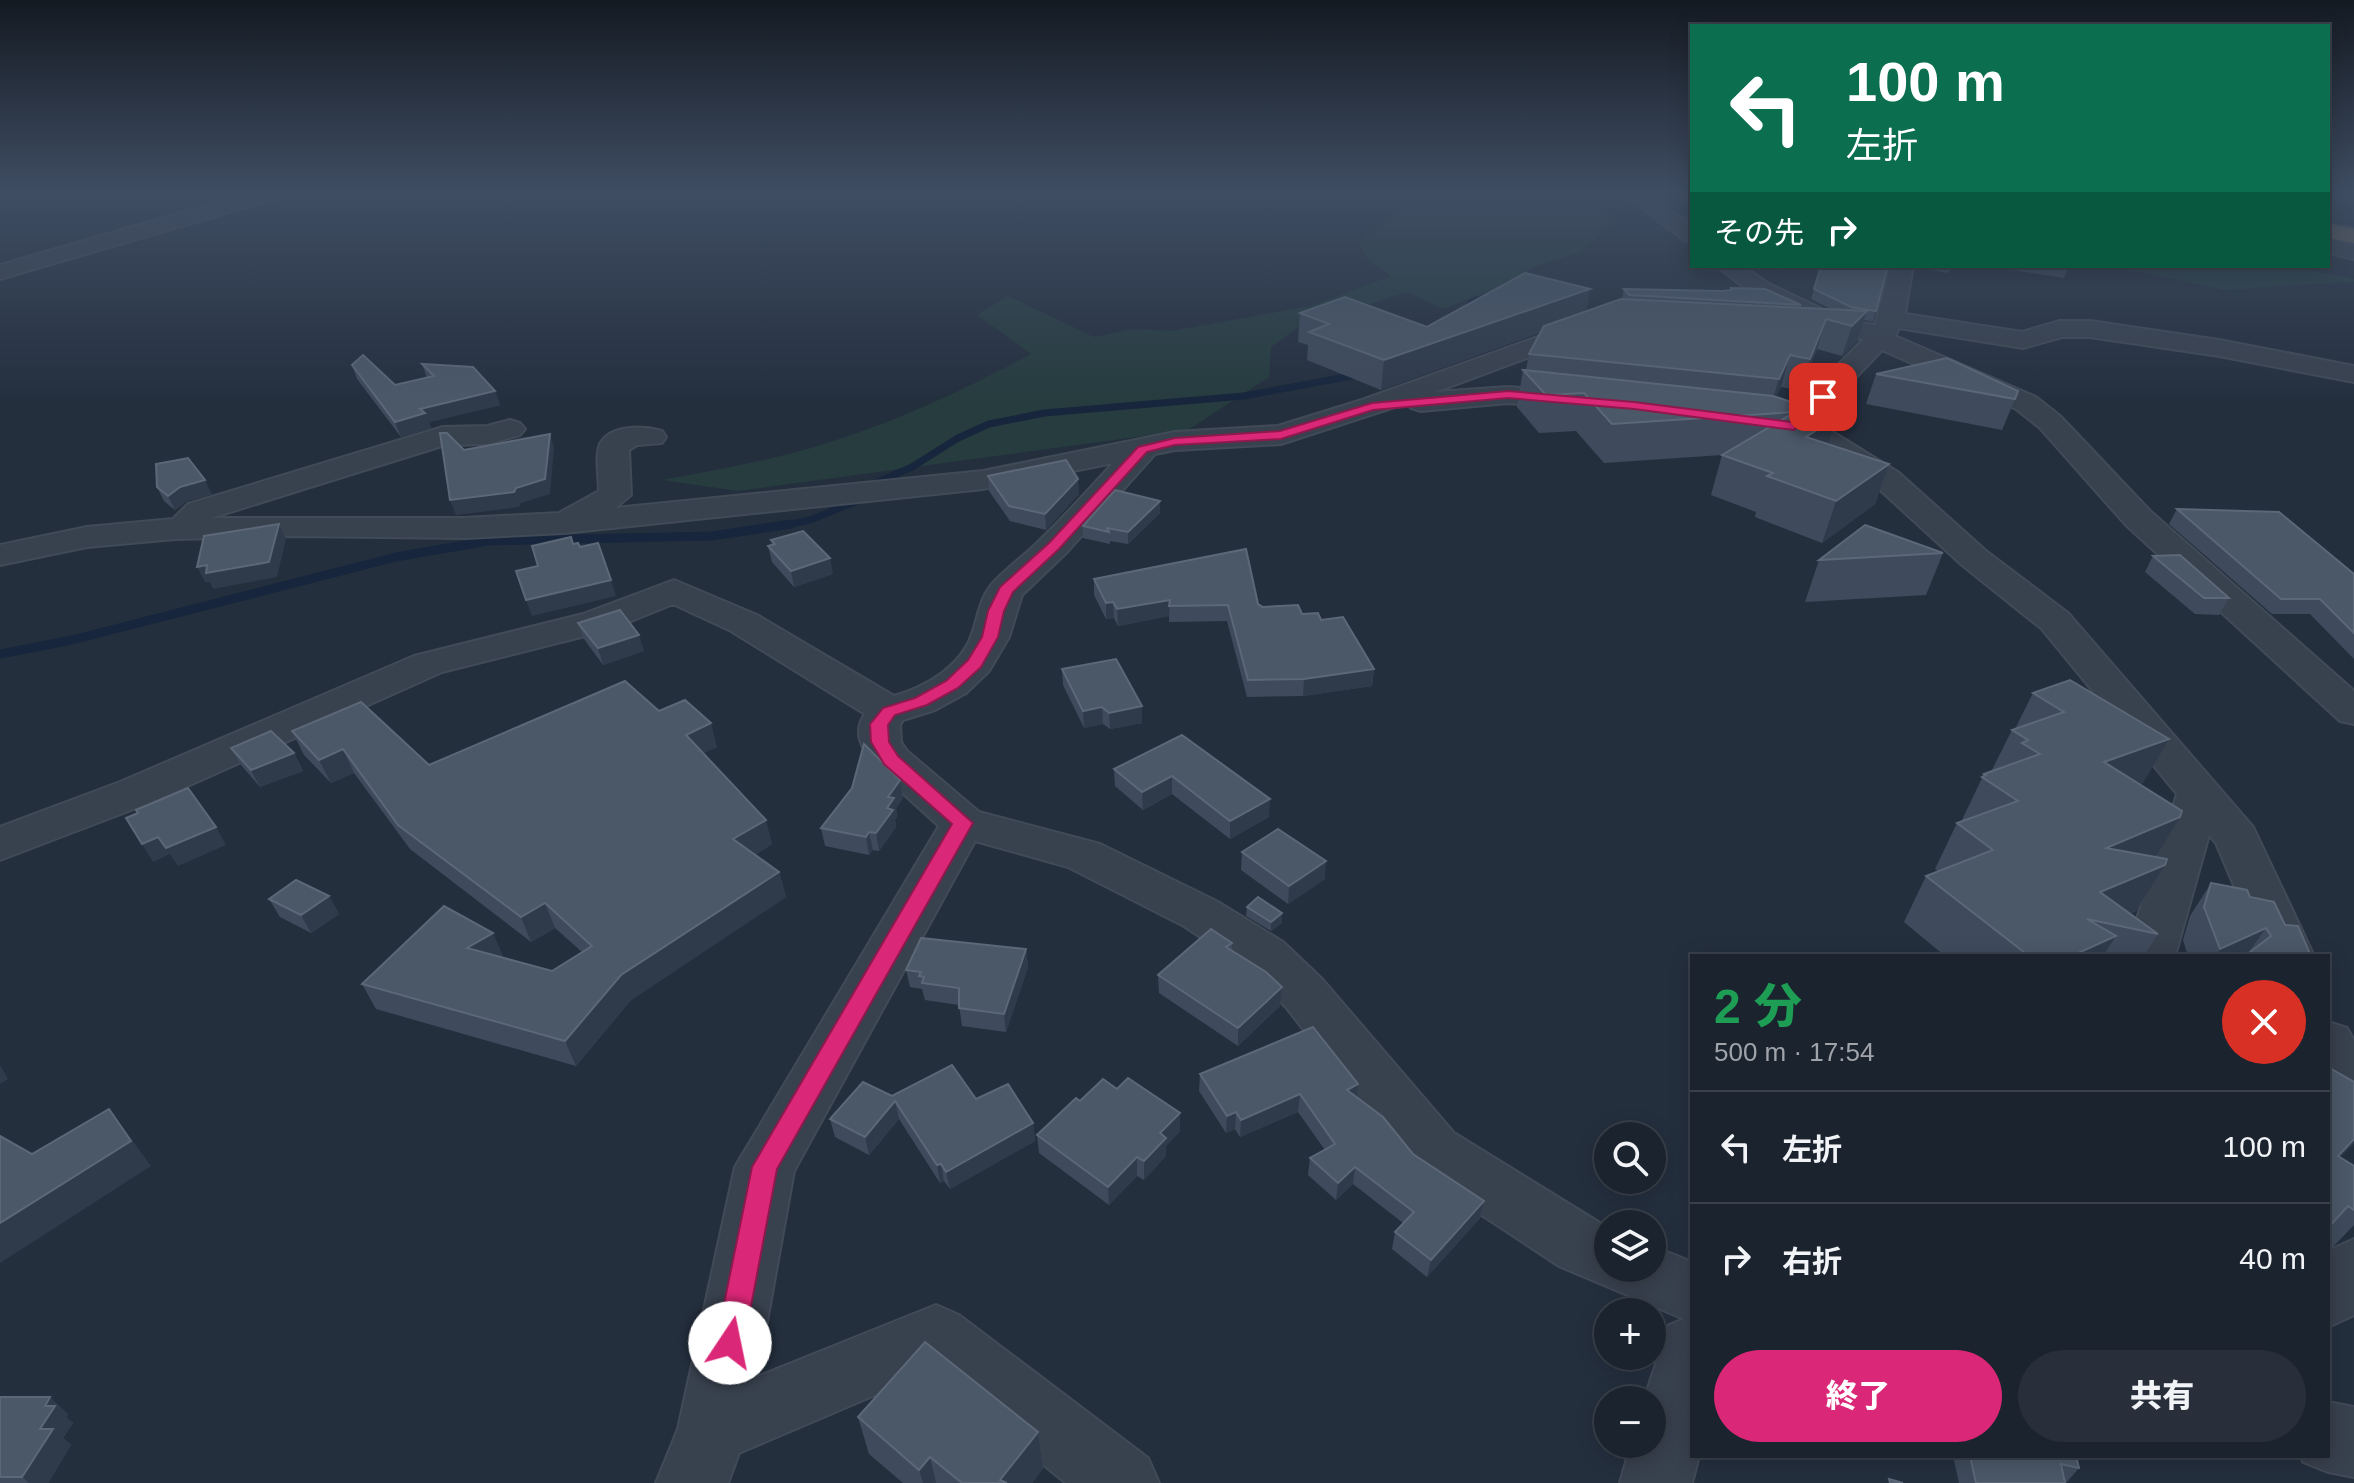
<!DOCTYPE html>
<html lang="ja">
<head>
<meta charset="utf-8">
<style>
  :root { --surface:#1b232e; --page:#282f3a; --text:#f1f3f6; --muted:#a0a4aa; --line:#39404a; --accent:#db2777 }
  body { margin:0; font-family:Arial,"Noto Sans JP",sans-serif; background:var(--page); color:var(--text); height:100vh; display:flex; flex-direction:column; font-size:30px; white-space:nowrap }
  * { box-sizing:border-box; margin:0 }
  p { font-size:26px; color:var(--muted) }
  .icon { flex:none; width:44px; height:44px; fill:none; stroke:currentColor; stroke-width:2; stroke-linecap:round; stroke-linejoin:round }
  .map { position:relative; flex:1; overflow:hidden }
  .side { position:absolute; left:1690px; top:954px; width:640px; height:504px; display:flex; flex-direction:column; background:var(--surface); border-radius:0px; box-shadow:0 4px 20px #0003,0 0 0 2px var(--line) }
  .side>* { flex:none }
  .banner { position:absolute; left:1690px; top:24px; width:640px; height:244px; border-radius:0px; box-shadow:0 4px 20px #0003,0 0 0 2px var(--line); background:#0b6e4f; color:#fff; overflow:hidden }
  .controls { position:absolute; left:1594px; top:1122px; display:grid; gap:16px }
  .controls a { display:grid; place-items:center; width:72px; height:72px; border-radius:50%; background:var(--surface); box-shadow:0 4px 20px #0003,0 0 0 2px var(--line); font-size:40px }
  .pin { position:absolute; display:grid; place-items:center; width:68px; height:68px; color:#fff; margin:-34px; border-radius:16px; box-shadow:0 4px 12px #0006 }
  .me { position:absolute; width:88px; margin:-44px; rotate:11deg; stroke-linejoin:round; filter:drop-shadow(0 0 6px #0008) }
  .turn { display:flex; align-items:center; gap:28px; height:168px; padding:0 24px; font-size:36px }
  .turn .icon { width:104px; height:104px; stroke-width:2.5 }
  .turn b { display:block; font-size:56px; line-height:68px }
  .then { display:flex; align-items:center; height:76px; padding:0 24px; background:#0003; gap:16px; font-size:30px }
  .round { display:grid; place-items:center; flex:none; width:84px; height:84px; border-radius:42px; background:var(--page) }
  .overview { display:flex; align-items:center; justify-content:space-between; height:136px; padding:0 24px }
  h1 { font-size:48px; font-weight:800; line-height:60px; color:#1e9e55 }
  .primary-button { display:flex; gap:16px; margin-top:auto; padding:16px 24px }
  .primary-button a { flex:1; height:92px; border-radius:48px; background:var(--accent); color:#fff; font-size:32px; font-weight:800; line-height:92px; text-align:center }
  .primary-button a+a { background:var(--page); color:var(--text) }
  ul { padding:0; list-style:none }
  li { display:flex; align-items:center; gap:24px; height:112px; padding:0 24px; border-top:2px solid var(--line) }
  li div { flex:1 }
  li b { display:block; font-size:30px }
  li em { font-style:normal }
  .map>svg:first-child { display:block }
  .green { fill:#263c3f }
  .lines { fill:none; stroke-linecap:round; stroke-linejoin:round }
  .stream-far2 { stroke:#17263c; stroke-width:5 }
  .stream-far1 { stroke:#17263c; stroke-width:7 }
  .stream { stroke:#17263c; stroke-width:9 }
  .minor-casing { stroke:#414a57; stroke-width:4 }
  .highway-casing { stroke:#434c59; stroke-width:4 }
  .minor { fill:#38414e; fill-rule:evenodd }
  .highway { fill:#746855; fill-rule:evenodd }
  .wall { fill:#3f4b5c }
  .shaded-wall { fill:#2f3b4b }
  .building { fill:#4b5868; stroke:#5c6777; stroke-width:2 }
  .route { fill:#db2777; stroke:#8e194d; stroke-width:2 }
</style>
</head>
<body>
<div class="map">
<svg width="2354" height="1483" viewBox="0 0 2354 1483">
  <rect width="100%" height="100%" fill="#242f3e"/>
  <g class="green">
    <path d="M1425 193H1564L1588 201 1618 221 1579 252 1534 267 1503 286 1443 309 1407 292 1297 328 1271 347 1269 377 1188 430 738 491 662 480C700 473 738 466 776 457 865 436 951 397 1031 354L977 315 1008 296 1094 337 1133 329 1172 331 1311 306 1391 276 1369 261 1359 243 1379 224Z"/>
    <path d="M2111 266H2290L2354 279V282L2225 290Z"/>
  </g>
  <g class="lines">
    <path class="stream-far2" d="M1468 315 1465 311 1471 301 1490 296"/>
    <path class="stream-far1" d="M782 526 810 520 855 502 880 481 912 467 958 438 989 424 1044 413 1244 396 1362 374"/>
    <path class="stream" d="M0 654 72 640 396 557 488 541 712 536 791 524"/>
    <g class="minor-casing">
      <g id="minor">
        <path d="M250 193H284L281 197 0 279V265Z"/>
        <path d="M1622 193H1645L1692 225V242L1684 240Z"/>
        <path d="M2333 193H2354V201L2336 197Z"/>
        <path d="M2328 239 2354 245V259L2328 253Z"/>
        <path d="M1717 266H1743L1767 283 1820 308 1823 313 1820 318H1802L1751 293Z"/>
        <path d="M1891 266H1913L1905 314 2022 332 2060 321H2090L2219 340 2354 366V382L2219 356 2090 337H2062L2023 348 1899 328 1895 336 2036 397 2060 416 2150 511 2354 691V724L2340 721 2126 525 2040 428 2016 409 1882 350 1811 424 1828 429 1899 473 1986 551 2068 613 2253 827 2314 956H2264L2216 843 2209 835 2175 956H2125L2177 794 2042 629 1962 565 1877 487 1806 441 1765 430 1760 424 1765 418 1775 415 1785 418 1864 339 1795 334 1791 329 1795 324 1836 319 1875 325Z"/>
        <path d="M1588 319 1597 322 1601 327 1597 332 1435 392 1508 387 1578 392 1588 395 1592 401 1588 407 1578 410 1508 403 1421 411 1411 408 1407 403 1281 444 1175 450 1155 454 1066 553 1022 595 1009 637 989 671 966 693 935 710 903 720 900 725 901 742 907 751 979 812 1100 844 1218 902 1283 942 1322 979 1454 1133 1608 1228V1268H1652V1246L1692 1262V1456H1699L1692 1483H1620L1631 1444H1652V1400H1644L1669 1325 1684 1319 1559 1266 1412 1169 1286 1007 1247 968 1184 926 1068 867 975 841 794 1171 757 1377 936 1305 959 1315 1148 1458 1159 1483H1066L929 1372 739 1453 728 1483H656L678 1429 735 1167 939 826 876 769C864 751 851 734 865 714L731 631 673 604 609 630 442 672 152 802 0 860V827L120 782 414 656 583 614 674 580 757 615 894 696C925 687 961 667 972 634 978 617 980 598 992 584 1007 567 1027 554 1042 538 1067 514 1090 488 1113 463L983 489 564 533 465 538 294 536 175 539 87 547 0 565V545L87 527 173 519 188 504 443 427 487 426 510 420 520 423 525 429 520 435 488 444 445 445 211 518H465L559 513 599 491C599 478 595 456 600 444 610 424 644 426 662 431L666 437 662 443 637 445 629 450 631 495 615 508 983 471 1175 432 1278 426 1362 400Z"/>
        <path d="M2328 1022 2347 1028 2354 1041V1120L2334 1113 2328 1101Z"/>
        <path d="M2354 1239V1315L2328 1327V1251Z"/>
        <path d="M2328 1402 2354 1407V1477L2328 1472 2303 1462 2301 1456H2328Z"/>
      </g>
    </g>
    <g class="highway-casing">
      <path id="highway" d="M2328 224 2354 229V243L2328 238Z"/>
    </g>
    <use href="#minor" class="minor"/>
    <use href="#highway" class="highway"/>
  </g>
  <g class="wall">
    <path d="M1821 266 1876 311 1873 322 1864 320 1857 341 1842 356 1817 349 1801 391 1781 387 1776 397 1837 417 1828 444 1889 464 1875 504 1822 543 1755 517 1756 512 1711 495 1722 455 1604 463 1576 431 1539 433 1517 407 1523 370H1526L1529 354 1541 332 1381 390 1307 360 1308 345 1298 342 1300 313 1427 327 1590 289 1586 312 1622 299 1624 289 1722 291 1730 290 1731 288 1801 305 1800 308 1831 309 1811 299Z"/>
    <path d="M1920 266H1953L1948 273 1920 268Z"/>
    <path d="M1989 266H2069L2064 278Z"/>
    <path d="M422 364 495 391 500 405 429 422 431 428 401 437 357 379 352 365 395 385 427 378Z"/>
    <path d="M1876 374 2015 399 2002 430 1866 404Z"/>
    <path d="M988 476 1079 494 1046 530 1010 521 989 491Z"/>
    <path d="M157 487 212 494 187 501 175 510 164 501Z"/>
    <path d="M1160 501V513L1128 544 1110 541V544L1083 538V526Z"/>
    <path d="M2177 509 2354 574V659L2310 614H2272L2169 524Z"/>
    <path d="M771 540 833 574 794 587 772 562 768 546 772 545Z"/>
    <path d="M1943 553 1926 595 1805 602 1819 560Z"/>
    <path d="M2153 556 2229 598 2219 615 2195 614 2145 572Z"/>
    <path d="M1094 579 1258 604 1263 607 1302 614 1321 620 1374 669 1372 686 1303 696 1247 697 1227 621 1169 622V616L1118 626 1114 618 1106 619 1094 595Z"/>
    <path d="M578 623 644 651 603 665 584 639Z"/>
    <path d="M1062 669 1142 723 1110 729 1103 724 1084 728 1063 685Z"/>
    <path d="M2070 680 2143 783 2140 784 2155 857 2165 865 2136 911 2130 914 2158 934 2144 956H1945L1904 922 1926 876 1938 871 1935 869 1957 823 1961 822 1984 774 1992 770 2012 730 2015 729 2033 693Z"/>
    <path d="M659 711 717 747 703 753 772 844 755 855 779 872 786 897 631 1000 576 1066 376 1009 362 984 504 958 552 971 582 952 555 928 531 942 410 849 354 773 331 783 304 755 292 731 429 765Z"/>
    <path d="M1182 735 1269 817 1230 839 1172 794 1143 810 1115 786 1114 769Z"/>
    <path d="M231 748 294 753 303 771 260 787 241 765Z"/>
    <path d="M900 780 903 798 896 808 897 816 895 820 896 827 879 851 873 850 869 855 825 846 821 828Z"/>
    <path d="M1242 852 1325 879 1288 904 1241 870Z"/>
    <path d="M2211 883 2250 897 2285 925 2311 956H2188L2183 940 2190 916Z"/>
    <path d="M329 896 339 914 311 933 280 917 269 899Z"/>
    <path d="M1247 907 1282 923 1271 931 1246 916Z"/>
    <path d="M1232 943V950L1282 987 1280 1006 1238 1046 1159 993 1158 975Z"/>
    <path d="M1026 949 1028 967 1006 1032 962 1026 959 1005 925 1000 922 989 910 987 906 970Z"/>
    <path d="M2328 1067 2354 1082V1143L2340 1157 2354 1166V1225L2328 1252Z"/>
    <path d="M1200 1074 1358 1084 1356 1097 1413 1154 1484 1201 1480 1218 1427 1277 1392 1249 1395 1232 1403 1223 1353 1184 1336 1200 1308 1175 1310 1158 1325 1150 1298 1112 1240 1137 1235 1129 1226 1133 1199 1091Z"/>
    <path d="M1117 1089 1180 1113V1131L1166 1146V1156L1144 1180 1137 1176 1109 1205 1039 1153 1037 1135 1080 1101Z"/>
    <path d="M892 1096 976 1099 1033 1123 1035 1141 950 1189 944 1181 940 1183 899 1119 869 1155 835 1137 830 1119Z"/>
    <path d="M0 1397 68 1414 66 1417 73 1423 63 1438 71 1445 48 1483H0Z"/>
    <path d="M858 1417 1038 1432 1043 1468 1032 1483H903L869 1454Z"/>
    <path d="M1953 1456H2076L2079 1468 2066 1483H1959Z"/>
  </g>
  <g class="shaded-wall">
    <path d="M2332 193H2336L2333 199 2328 203V196Z"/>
    <path d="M1590 289 1585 316 1381 390 1384 360Z"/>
    <path d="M1867 311 1857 341 1842 356 1852 326Z"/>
    <path d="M1826 319 1817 349 1801 391 1810 359Z"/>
    <path d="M1790 355 1781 387 1769 411 1779 379Z"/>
    <path d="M495 391 500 405 429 422 431 428 401 437 395 422 420 409Z"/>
    <path d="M1837 417 1824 456 1806 437Z"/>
    <path d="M550 434 554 448 550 494 521 503 519 507 456 515 450 500Z"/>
    <path d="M1889 464 1875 504 1822 543 1836 501Z"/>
    <path d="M1078 479 1079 494 1046 530 1045 514Z"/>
    <path d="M205 480 212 494 187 501 175 510 168 496 180 487Z"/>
    <path d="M1160 501V513L1128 544V532Z"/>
    <path d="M279 524 286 539 277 577 213 589 210 582H205L197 567Z"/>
    <path d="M830 558 833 574 794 587 791 571Z"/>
    <path d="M611 580 616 596 532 616 526 600Z"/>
    <path d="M1170 600 1169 616 1118 626 1117 609Z"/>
    <path d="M1113 602 1114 618 1106 619V603Z"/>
    <path d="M639 635 644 651 603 665 598 648Z"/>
    <path d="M1374 669 1372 686 1303 696 1304 679Z"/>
    <path d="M1142 706V723L1110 729 1109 713Z"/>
    <path d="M1102 707 1103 724 1084 728 1083 711Z"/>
    <path d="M711 723 717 747 693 758 686 735Z"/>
    <path d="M2169 739 2143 783 2080 807 2104 762Z"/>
    <path d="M343 749 354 773 331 783 319 760Z"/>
    <path d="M294 753 303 771 260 787 251 770Z"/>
    <path d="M1172 776V794L1143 810 1142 792Z"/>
    <path d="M900 780 903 798 896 808 897 816 895 820 896 827 879 851 876 833 888 797Z"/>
    <path d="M1270 799 1269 817 1230 839V821Z"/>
    <path d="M2180 817 2152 863 2106 848Z"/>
    <path d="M766 820 772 844 740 864 733 839Z"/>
    <path d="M216 827 226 845 178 866 166 848Z"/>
    <path d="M869 832 873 850 869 855 866 837Z"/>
    <path d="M158 837 170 854 153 862 142 844Z"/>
    <path d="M1326 861 1325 879 1288 904 1289 886Z"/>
    <path d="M2165 865 2136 911 2108 923 2100 892Z"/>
    <path d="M779 872 786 897 631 1000 576 1066 565 1041 621 975Z"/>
    <path d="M329 896 339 914 311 933 301 915Z"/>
    <path d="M545 903 555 928 531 942 521 917Z"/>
    <path d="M1282 913V923L1271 931V922Z"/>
    <path d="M2266 928 2246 956H2215L2220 949Z"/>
    <path d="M493 933 504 958 467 948Z"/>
    <path d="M2116 936 2103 956H2074L2076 954Z"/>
    <path d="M1026 949 1028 967 1006 1032 1004 1014Z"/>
    <path d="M1282 987 1280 1006 1238 1046V1028Z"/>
    <path d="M0 1065 8 1079 0 1084Z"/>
    <path d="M1358 1084 1356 1102 1347 1090Z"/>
    <path d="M1300 1094 1298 1112 1240 1137 1241 1120Z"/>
    <path d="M895 1101 899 1119 869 1155 865 1137Z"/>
    <path d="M109 1109 151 1166 0 1263V1223Z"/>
    <path d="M1236 1112 1235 1129 1226 1133 1227 1116Z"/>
    <path d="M1180 1113V1131L1166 1146V1156L1144 1180V1161L1160 1133Z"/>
    <path d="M1033 1123 1035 1141 950 1189 946 1172Z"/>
    <path d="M2354 1139V1143L2328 1170V1167Z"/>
    <path d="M1137 1157V1176L1109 1205 1108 1187Z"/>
    <path d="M941 1164 944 1181 940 1183 937 1165Z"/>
    <path d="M1355 1167 1353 1184 1336 1200 1338 1183Z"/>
    <path d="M1484 1201 1480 1218 1427 1277 1431 1260Z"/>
    <path d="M50 1397 68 1414 66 1417 73 1423 63 1438 71 1445 48 1483H29L22 1477 45 1406Z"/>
    <path d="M1038 1432 1043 1468 1032 1483H1001L1000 1480Z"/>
    <path d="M930 1457 936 1483H923L919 1470Z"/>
  </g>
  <g class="building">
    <path d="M1821 266H1888L1876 311 1851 307 1814 289Z"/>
    <path d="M1525 273 1590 289 1384 360 1309 332 1329 324 1300 313 1345 297 1427 327Z"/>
    <path d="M1731 288 1765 289 1801 305 1629 295 1624 289 1722 291 1732 290Z"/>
    <path d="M1621 299 1867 311 1852 326 1826 319 1810 359 1790 355 1779 379 1529 354 1544 326Z"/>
    <path d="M363 355 395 385 434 376 422 364 473 367 495 391 420 409 425 413 395 422 352 365Z"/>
    <path d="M1947 358 2018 391 2015 399 1876 374Z"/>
    <path d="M1523 370 1773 396 1837 417 1806 437 1889 464 1836 501 1767 476 1773 473 1722 455 1795 412 1612 424 1584 393 1546 395Z"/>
    <path d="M440 433H447L464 450 550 434 545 479 516 488 514 492 450 500Z"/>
    <path d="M188 458 205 480 180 487 168 496 157 487 156 464Z"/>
    <path d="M1066 460 1078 479 1045 514 1009 506 988 476Z"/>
    <path d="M1115 490 1160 501 1128 532 1107 528 1109 532 1083 526Z"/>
    <path d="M2177 509 2279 512 2354 574V633L2320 599H2281Z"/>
    <path d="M279 524 269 562 206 573 207 565 197 567 204 536Z"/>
    <path d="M1865 525 1943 553 1819 560Z"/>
    <path d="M803 531 830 558 791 571 768 546 775 544 771 540Z"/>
    <path d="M571 537 573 544 578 543 580 547 598 543 611 580 526 600 516 571 538 566 532 546Z"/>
    <path d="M1246 549 1258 604 1263 607 1298 605 1302 614 1318 613 1321 620 1343 617 1374 669 1304 679 1248 680 1228 605 1169 606 1170 600 1117 609 1113 602 1106 603 1094 579Z"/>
    <path d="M2180 555 2229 598H2204L2153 556Z"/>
    <path d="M620 610 639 635 598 648 578 623Z"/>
    <path d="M1116 659 1142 706 1109 713 1102 707 1083 711 1062 669Z"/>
    <path d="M2070 680 2169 739 2104 762 2182 811 2180 817 2106 848 2167 859 2165 865 2100 892 2158 934 2087 919 2116 936 2076 954 2079 956H2029L1926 876 1993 850 1957 823 2018 801 1982 777 1986 775 1984 774 2040 754 2022 743 2028 740 2012 730 2064 712 2033 693Z"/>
    <path d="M625 681 659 711 685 700 711 723 686 735 766 820 733 839 779 872 621 975 565 1041 362 984 444 906 493 933 467 948 552 971 592 946 545 903 521 917 398 825 343 749 319 760 292 731 361 702 429 765Z"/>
    <path d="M271 731 294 753 251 770 231 748Z"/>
    <path d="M1182 735 1270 799 1230 821 1172 776 1142 792 1114 769Z"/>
    <path d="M864 744 900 780 888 797 894 798 887 808 893 810 876 833 869 832 866 837 821 828 852 788Z"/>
    <path d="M188 788 216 827 166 848 158 837 142 844 126 818 138 813 136 810Z"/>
    <path d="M1278 829 1326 861 1289 886 1242 852Z"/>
    <path d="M296 880 329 896 301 915 269 899Z"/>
    <path d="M2211 883 2247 890 2250 897 2274 902 2285 925 2298 926 2311 956H2245L2271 936 2266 928 2220 949 2204 907Z"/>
    <path d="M1258 897 1282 913 1271 922 1247 907Z"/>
    <path d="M1211 929 1232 943 1226 947 1266 972 1282 987 1238 1028 1158 975Z"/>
    <path d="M921 938 1026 949 1004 1014 959 1008V988L922 983 924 977 919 976 921 972 906 970Z"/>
    <path d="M1313 1027 1358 1084 1347 1090 1383 1117 1413 1154 1484 1201 1431 1260 1395 1232 1414 1212 1355 1167 1338 1183 1310 1158 1335 1144 1300 1094 1241 1120 1236 1112 1227 1116 1200 1074Z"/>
    <path d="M952 1065 976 1099 1008 1084 1033 1123 946 1172 941 1164 937 1165 895 1101 865 1137 830 1119 863 1082 892 1096Z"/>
    <path d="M2328 1067 2354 1082V1139L2338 1156 2354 1166V1210L2348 1206 2328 1228Z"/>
    <path d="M1128 1078 1180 1113 1160 1133 1166 1138 1144 1161 1137 1157 1108 1187 1037 1135 1076 1098 1080 1101 1103 1079 1117 1089Z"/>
    <path d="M109 1109 131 1141 0 1223V1136L32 1154Z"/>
    <path d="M925 1342 1038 1432 1000 1480 1007 1483H962L930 1457 919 1470 858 1417Z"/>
    <path d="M0 1397H50L45 1406H55L40 1429H53L22 1477H0Z"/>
    <path d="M1970 1456H2076L2079 1468 2061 1464 2065 1483H1976Z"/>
    <path d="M1889 1479 1903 1483H1890Z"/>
  </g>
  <linearGradient id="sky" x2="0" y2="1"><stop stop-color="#141a22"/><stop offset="0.48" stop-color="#3f4d63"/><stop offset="1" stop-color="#3f4d63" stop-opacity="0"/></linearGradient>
  <rect width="2354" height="400" fill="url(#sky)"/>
  <path class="route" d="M1508 391 1634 402 1791 422 1819 394 1830 397 1794 430 1634 409 1508 398 1373 410 1281 439 1175 445 1147 452 1059 549 1013 592 1004 611 998 637 981 667 958 688 927 705 895 715 888 725 889 742 898 756 973 823 777 1169 744 1343 740 1352 730 1356 720 1352 716 1343 752 1167 952 824 884 764 871 742 870 724 883 708 915 698 946 681 968 660 982 637 988 611 1000 587 1049 543 1138 447 1175 438 1280 431 1372 403Z"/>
</svg>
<div class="controls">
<a><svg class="icon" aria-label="search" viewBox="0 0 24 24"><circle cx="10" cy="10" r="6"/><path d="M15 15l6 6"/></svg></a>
<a><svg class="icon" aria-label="layers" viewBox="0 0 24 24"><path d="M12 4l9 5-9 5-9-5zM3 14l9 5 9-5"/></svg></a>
<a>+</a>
<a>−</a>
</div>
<div class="pin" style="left:1823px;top:397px;background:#d93025"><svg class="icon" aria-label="arrive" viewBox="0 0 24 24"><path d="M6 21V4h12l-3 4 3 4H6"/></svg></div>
<svg class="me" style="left:730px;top:1343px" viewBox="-20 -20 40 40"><circle r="19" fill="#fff"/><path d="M0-13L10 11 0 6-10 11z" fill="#db2777"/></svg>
<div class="banner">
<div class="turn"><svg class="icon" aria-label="left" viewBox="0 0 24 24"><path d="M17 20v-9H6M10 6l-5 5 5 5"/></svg><div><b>100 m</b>左折</div></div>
<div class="then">その先<svg class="icon" aria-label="right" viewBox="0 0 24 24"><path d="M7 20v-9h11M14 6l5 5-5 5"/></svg></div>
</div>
<section class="side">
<div class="overview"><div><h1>2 分</h1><p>500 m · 17:54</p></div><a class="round" style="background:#d93025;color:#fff"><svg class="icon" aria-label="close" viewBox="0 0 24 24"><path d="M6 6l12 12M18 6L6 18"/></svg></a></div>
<ul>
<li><svg class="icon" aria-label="left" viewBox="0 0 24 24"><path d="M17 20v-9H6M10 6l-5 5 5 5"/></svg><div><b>左折</b></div><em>100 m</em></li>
<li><svg class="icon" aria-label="right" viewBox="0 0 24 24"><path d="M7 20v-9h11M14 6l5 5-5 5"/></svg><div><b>右折</b></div><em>40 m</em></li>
</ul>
<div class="primary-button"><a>終了</a><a>共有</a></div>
</section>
</div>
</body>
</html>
